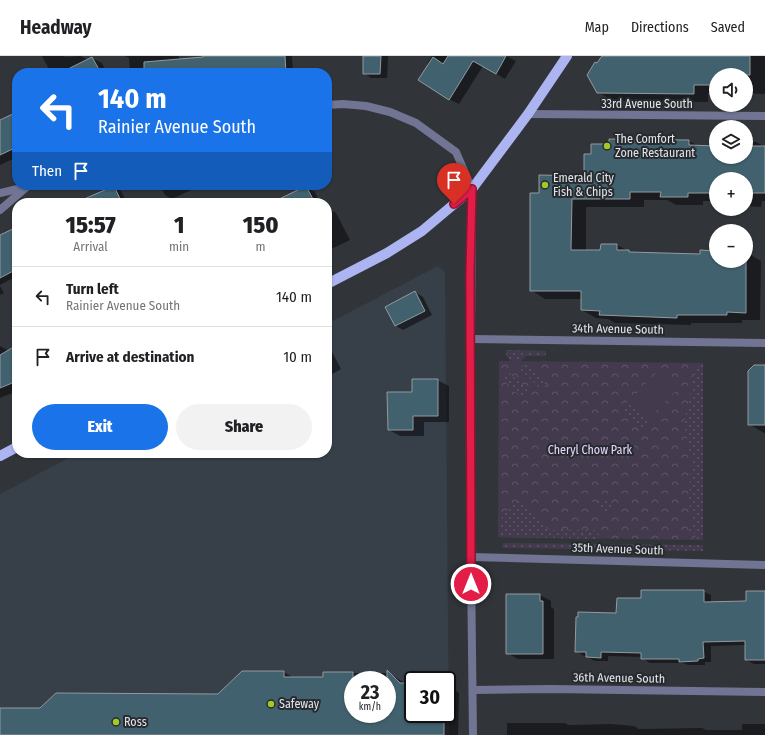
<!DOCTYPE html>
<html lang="en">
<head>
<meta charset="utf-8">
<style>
  :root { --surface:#fff; --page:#f2f2f2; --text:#202124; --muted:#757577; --line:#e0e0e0; --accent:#1a73e8 }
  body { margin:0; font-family:"Fira Sans Condensed",sans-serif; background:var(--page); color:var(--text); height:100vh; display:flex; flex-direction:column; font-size:15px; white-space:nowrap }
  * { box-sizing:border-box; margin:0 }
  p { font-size:13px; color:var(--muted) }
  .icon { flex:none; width:22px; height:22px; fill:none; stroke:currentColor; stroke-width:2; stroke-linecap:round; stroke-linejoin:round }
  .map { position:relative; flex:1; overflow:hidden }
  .details { position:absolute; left:12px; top:142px; width:320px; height:260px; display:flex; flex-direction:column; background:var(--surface); border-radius:16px; box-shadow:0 1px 3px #0004 }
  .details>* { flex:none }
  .top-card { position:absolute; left:12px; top:12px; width:320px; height:122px; border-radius:16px; box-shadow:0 1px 3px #0004; background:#1a73e8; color:#fff; overflow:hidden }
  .fabs { position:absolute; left:709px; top:12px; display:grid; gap:8px }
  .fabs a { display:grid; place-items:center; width:44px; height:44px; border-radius:50%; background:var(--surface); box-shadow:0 1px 3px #0004; font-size:20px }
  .speed { position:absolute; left:344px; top:615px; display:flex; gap:8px; font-size:20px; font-weight:700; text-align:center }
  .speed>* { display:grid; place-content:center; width:52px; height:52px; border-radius:50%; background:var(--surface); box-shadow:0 1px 3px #0004; line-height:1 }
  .speed small { font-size:10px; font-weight:400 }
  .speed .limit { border:2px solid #111; border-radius:6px; background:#fff; color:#111 }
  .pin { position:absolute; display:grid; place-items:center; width:34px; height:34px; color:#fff; margin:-41px -17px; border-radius:50% 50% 50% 0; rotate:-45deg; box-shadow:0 0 4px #0007 }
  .pin .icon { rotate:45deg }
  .me { position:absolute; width:44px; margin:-22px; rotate:0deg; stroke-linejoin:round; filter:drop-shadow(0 0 3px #0008) }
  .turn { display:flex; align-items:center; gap:14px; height:84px; padding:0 20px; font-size:18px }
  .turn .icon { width:52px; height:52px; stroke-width:2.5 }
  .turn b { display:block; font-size:28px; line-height:34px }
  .then { display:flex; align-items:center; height:38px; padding:0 20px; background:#0003; gap:8px; font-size:15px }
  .eta { display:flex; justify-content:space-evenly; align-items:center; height:68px; text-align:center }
  .eta b { font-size:24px; font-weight:800; line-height:28px }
  .button { display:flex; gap:8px; margin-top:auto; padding:8px 20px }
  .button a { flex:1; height:46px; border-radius:24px; background:var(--accent); color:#fff; font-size:16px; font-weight:800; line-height:46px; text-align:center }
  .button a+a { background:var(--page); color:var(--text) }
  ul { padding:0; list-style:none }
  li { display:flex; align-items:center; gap:12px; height:60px; padding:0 20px; border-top:1px solid var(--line) }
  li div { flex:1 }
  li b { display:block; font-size:15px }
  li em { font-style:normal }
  header { display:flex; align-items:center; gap:24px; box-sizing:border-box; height:56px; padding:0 20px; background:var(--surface); border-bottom:1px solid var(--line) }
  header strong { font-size:19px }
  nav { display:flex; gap:22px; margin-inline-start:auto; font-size:14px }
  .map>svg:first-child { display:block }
  .built { fill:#373f49; fill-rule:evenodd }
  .forest { fill:url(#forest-crowns) }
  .garden { fill:url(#garden-dots) }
  .pitch { fill:#433a4e }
  .shadow { fill:#0007; fill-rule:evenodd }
  .building { fill:#42616f; stroke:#939a9e }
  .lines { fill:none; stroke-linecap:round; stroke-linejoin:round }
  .street { stroke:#717593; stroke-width:8 }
  .primary { stroke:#adb4f2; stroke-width:10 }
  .route-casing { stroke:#92132f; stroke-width:10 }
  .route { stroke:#e11d48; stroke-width:7 }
  .poi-dot { fill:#a4c825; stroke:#272b2f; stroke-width:1.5 }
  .labels { text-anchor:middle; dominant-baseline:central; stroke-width:4; stroke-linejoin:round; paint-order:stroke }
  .street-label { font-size:12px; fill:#e3e6e9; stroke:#272b2f }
  .poi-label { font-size:12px; fill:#e3e6e9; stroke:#272b2f; text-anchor:start }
  .park-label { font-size:12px; fill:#e8d6ff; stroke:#272b2f }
</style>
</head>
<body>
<header>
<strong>Headway</strong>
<nav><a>Map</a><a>Directions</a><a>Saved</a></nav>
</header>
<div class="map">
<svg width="765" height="679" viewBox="0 0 765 679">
  <defs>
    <pattern id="forest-crowns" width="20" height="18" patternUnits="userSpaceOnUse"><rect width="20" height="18" fill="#433a4e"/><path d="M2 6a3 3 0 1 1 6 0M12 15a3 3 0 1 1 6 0" fill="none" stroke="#5e5668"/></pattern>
    <pattern id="garden-dots" width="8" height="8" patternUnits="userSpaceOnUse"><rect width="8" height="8" fill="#433a4e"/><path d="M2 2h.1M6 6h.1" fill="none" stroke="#5e5668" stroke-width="1.8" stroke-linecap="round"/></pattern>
  </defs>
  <rect width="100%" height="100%" fill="#31353a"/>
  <path class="built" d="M438 210 445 216 449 679H0V438L78 397H327V268ZM353 624H387V658H353ZM413 624H447V658H413Z"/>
  <path class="forest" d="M499 305 703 307V484L498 481Z"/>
  <g class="garden">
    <path d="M506 294 546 295V300H526L521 305H511L506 299Z"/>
    <path d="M526 307 542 323 547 331 540 332 520 313Z"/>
    <path d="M697 307H703V484H696L695 478 689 474V471L692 466 689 445 691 402 684 367Z"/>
    <path d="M509 317 528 334 521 341 503 324Z"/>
    <path d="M628 345 649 365 642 372 622 352Z"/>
    <path d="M606 442 614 450 605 460 591 446 599 445Z"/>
    <path d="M518 444 549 474H597L600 483 498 481 502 460Z"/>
    <path d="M503 487 703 489V495L502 492Z"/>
  </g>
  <path class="pitch" d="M661 312 679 331 653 358 634 340Z"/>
  <g class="shadow">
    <path d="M42 0H64L65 1 81 0 88 4 92 2 102 7 107 17H51Z"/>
    <path d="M125 0H179V4L204 2V0H292L293 17H130L129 2Z"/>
    <path d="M364 0H388L387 22H371L364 17Z"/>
    <path d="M432 0H506L516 5 505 23 483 10 459 48 449 43 427 8Z"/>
    <path d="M603 0H765V38L746 37V19H716V37H708V46L613 45 598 36V9Z"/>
    <path d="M17 57V101L0 109V65Z"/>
    <path d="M689 85 698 90 716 91V101H746V86H756L765 91V145H762L761 151 746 150V123H716V145H703V149H676L667 144H644V151H586V195H601L617 189 632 197 701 199 713 196V191H716V205H746V196L761 205 760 264H742V267H691V269L615 267 608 263 596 262 582 254V243H545L531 234 540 138 585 121 592 99Z"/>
    <path d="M160 129H194L195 132 172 143 165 139Z"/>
    <path d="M114 131 121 135 127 147H93Z"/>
    <path d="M306 131 315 136 320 147H274Z"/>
    <path d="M327 152 336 157 350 184 327 195Z"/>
    <path d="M17 173V220L0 229V180Z"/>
    <path d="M0 230 4 237 0 239Z"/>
    <path d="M415 236 423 241 432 259 403 274 396 270 386 251Z"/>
    <path d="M0 290 9 295 17 291V335L0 342Z"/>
    <path d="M327 292 331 294 341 313 327 321Z"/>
    <path d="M765 310V377H764L749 368Z"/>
    <path d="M437 324 449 330V366H424V380H400L389 374 413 337Z"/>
    <path d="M703 535 711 539V547L747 546 765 536V608H754L746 604V589L711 590V606H705V609H688L683 607H650L642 602V601L608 600V605H595L587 601V600H584L576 595 617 558 642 543Z"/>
    <path d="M507 539H540L551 545V551L554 553V603H518L507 597Z"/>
    <path d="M284 616 294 622H324V617H389L406 628H413V658H447V630L459 637 458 679H0V653H41L218 639ZM353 624H387V658H353Z"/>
    <path d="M507 667H565L568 669 611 668 634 670 639 673 702 672 706 674H742V668H765V679H507Z"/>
  </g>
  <g class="building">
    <path d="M203 0H285L286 17H144V6L203 1Z"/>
    <path d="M363 0H381L380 18H363Z"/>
    <path d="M448 0H506L496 18 473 5 449 44 418 24 433 1 443 8Z"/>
    <path d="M602 0H750V19H716V29H694V38L597 37 587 19 595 6 597 7Z"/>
    <path d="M92 1 101 17H60Z"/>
    <path d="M17 56V91L0 99V64Z"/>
    <path d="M609 83 689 84V89L716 90V101H746V90H765V137H746V123H716V137H688V141H660L661 136H630V143H572L571 194H600L601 188H617V194H629V196L700 198V194L716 195V205H746V257L727 256V259H677V262L599 259 600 255 581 254V235H530V137H539V119L584 120V98H591V88H609Z"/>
    <path d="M114 130 122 147H75Z"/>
    <path d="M306 130 315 147H271Z"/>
    <path d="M17 171V213L0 222V179Z"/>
    <path d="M415 235 425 255 395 270 385 251Z"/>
    <path d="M17 289V325L0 332V299Z"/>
    <path d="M754 309H765V369H748V315Z"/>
    <path d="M412 323H438V360H413V374H388L387 336H412Z"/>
    <path d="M641 534H704V546L746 545V535H765V604H745V585L703 586 704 602 698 603V605L679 606V603H641V597L601 596V602L586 601V596H575L576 561H578V556L616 557 617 542H641Z"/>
    <path d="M506 538H540V545H543V598H506Z"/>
    <path d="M387 614 400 627H413V658H444V679H0V652H40L56 637 218 638 242 615H284V621H323V616H353V658H387Z"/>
  </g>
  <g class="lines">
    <g class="street">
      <path d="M327 49 343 48 366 50 390 56 416 67 456 96 472 133 470 425 473 679"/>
      <path d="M528 58 765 60"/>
      <path d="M0 137 26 131"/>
      <path d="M0 154 29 129"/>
      <path d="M471 283 765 287"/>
      <path d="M471 501 765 509"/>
      <path d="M473 634 551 633 765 636"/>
    </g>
    <g class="primary">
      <path d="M327 228 387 197 422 175 472 133 528 58 567 0"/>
      <path d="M0 400 17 391"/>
    </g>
  </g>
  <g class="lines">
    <g class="route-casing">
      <path id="route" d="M454 148 472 133 470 217 471 528"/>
    </g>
    <use href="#route" class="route"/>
  </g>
  <g class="poi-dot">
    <circle cx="607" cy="90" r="4"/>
    <circle cx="545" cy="129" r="4"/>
    <circle cx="271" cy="648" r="4"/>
    <circle cx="116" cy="666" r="4"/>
  </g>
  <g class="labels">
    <g class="street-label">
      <text x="647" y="48">33rd Avenue South</text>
      <text transform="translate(618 273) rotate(1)">34th Avenue South</text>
      <text transform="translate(618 493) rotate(2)">35th Avenue South</text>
      <text transform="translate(619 622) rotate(1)">36th Avenue South</text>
    </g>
    <g class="poi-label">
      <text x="615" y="83">The Comfort<tspan x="615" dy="14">Zone Restaurant</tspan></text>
      <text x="553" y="122">Emerald City<tspan x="553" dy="14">Fish &amp; Chips</tspan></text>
      <text x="279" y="648">Safeway</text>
      <text x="124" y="666">Ross</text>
    </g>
    <g class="park-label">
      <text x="590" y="394">Cheryl Chow Park</text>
    </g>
  </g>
</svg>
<div class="fabs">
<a><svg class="icon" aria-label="sound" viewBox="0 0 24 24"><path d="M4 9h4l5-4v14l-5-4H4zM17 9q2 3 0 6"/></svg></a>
<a><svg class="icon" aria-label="layers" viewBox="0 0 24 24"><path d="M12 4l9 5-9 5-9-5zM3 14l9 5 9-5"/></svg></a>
<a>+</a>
<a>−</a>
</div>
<div class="speed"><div>23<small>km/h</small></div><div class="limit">30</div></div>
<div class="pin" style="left:454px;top:148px;background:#d93025"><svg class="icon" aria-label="arrive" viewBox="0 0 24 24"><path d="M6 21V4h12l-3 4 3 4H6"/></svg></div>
<svg class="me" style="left:471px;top:528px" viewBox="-20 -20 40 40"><circle r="17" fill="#e11d48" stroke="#fff" stroke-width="3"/><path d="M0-11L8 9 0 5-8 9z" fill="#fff"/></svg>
<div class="top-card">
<div class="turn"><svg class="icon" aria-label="left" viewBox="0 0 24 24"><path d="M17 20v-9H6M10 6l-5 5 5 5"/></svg><div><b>140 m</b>Rainier Avenue South</div></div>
<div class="then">Then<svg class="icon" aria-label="arrive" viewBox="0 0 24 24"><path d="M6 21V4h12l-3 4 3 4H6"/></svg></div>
</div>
<section class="details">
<div class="eta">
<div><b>15:57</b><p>Arrival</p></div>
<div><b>1</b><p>min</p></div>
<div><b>150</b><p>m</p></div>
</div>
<ul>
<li><svg class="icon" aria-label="left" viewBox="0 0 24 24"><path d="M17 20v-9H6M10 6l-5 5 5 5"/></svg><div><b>Turn left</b><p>Rainier Avenue South</p></div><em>140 m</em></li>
<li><svg class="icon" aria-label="arrive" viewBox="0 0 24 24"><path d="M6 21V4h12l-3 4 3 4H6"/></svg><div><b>Arrive at destination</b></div><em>10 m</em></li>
</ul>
<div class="button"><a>Exit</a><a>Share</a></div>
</section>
</div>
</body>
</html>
